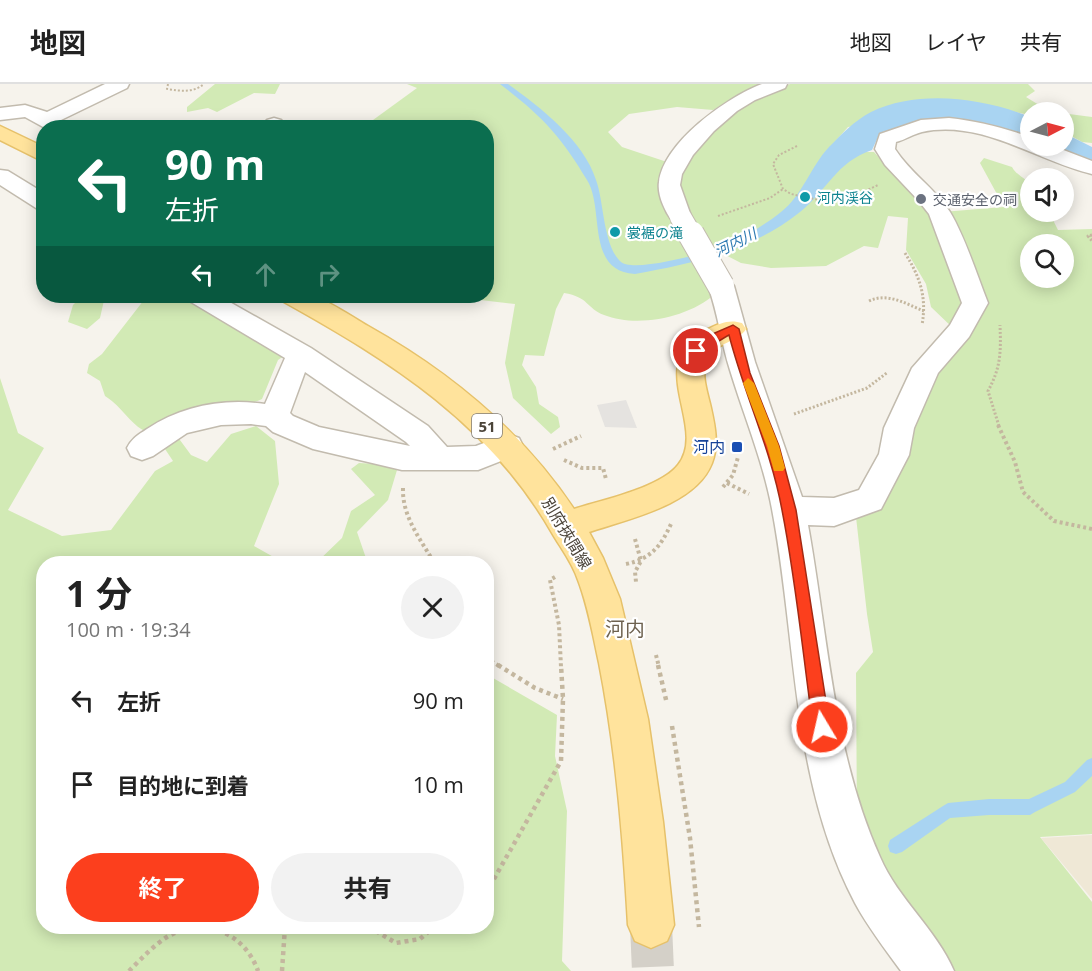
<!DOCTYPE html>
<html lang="ja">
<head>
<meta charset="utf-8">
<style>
  :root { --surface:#fff; --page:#f2f2f2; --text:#222; --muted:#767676; --line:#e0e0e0; --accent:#fc3f1d }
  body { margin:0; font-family:"Open Sans","Noto Sans JP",sans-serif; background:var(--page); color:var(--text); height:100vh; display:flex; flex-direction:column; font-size:22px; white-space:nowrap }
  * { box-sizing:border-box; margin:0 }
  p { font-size:20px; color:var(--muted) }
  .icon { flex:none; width:33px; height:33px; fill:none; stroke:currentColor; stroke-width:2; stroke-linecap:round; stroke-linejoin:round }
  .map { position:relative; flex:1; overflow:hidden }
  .sheet { position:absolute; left:36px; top:472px; width:458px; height:378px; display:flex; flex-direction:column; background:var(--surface); border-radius:24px; box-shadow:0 3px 15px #0003 }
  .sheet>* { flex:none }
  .guide { position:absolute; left:36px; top:36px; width:458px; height:183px; border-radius:24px; box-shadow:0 3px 15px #0003; background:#0b6e4f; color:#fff; overflow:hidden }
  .needle { width:39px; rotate:84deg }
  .fabs { position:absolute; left:1020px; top:18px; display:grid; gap:12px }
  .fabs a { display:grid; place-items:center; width:54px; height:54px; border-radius:50%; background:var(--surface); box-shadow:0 3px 15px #0003; font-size:30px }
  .pin { position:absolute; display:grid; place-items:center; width:51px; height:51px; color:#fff; margin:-26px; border:3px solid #fff; border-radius:50%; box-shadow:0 2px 6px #0007 }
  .me { position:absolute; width:66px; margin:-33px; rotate:351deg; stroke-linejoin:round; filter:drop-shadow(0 0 4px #0008) }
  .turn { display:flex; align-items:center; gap:21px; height:126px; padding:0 30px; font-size:27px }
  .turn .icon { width:78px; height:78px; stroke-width:2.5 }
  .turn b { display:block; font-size:42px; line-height:51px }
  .lanes { display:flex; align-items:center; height:57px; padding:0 30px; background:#0003; justify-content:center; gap:30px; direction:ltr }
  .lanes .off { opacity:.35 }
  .round { display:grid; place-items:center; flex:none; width:63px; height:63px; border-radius:32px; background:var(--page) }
  .summary { display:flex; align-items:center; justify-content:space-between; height:102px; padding:0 30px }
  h1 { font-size:36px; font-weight:700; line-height:45px }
  .primary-button { display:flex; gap:12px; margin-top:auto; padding:12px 30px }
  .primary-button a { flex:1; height:69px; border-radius:36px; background:var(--accent); color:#fff; font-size:24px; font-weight:700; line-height:69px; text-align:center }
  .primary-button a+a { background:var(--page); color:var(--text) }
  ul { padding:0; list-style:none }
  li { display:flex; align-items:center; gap:18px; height:84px; padding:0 30px }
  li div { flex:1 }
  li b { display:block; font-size:22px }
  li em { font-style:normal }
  header { display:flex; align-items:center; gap:36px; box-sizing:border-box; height:84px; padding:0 30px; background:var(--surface); border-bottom:2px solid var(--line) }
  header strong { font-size:28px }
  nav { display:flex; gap:33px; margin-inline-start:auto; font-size:21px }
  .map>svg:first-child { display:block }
  .education { fill:#efe8d6 }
  .green { fill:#d2eab5; fill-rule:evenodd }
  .parking { fill:#e5e3e0 }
  .water { fill:#a9d4f2 }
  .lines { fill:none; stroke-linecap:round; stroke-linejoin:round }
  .stream { fill:#a9d4f2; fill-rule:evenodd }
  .primary-tunnel { stroke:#d4d0c8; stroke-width:42; stroke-dasharray:42 21; stroke-linecap:butt }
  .street-casing { stroke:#c2bbae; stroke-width:3 }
  .primary-casing { stroke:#e6c16a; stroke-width:3 }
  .path-far3 { stroke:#c4b79f; stroke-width:2; stroke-dasharray:2 2; stroke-linecap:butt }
  .path-far2 { stroke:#c4b79f; stroke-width:3; stroke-dasharray:2 2; stroke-linecap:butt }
  .path-far1 { stroke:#c4b79f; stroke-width:4; stroke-dasharray:3 3; stroke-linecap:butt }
  .path { stroke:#c4b79f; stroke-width:4.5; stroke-dasharray:4 4; stroke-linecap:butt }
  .street { fill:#fff; fill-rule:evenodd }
  .primary { fill:#ffe39c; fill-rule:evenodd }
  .street-bridge-far1-casing { stroke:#c2bbae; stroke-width:23; stroke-linecap:butt }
  .street-bridge-casing { stroke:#c2bbae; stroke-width:28; stroke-linecap:butt }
  .street-bridge-far1 { stroke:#fff; stroke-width:21 }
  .street-bridge { stroke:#fff; stroke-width:26 }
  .route { fill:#fc3f1d; stroke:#a42913; stroke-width:1.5 }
  .slow { fill:#f59e0b }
  .culture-dot { fill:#0f9aa8; stroke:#fff; stroke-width:2 }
  .worship-dot { fill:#6b7280; stroke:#fff; stroke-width:2 }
  .transit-dot { fill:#1a4fb4; stroke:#fff; stroke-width:2 }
  .labels { text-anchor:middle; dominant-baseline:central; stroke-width:4.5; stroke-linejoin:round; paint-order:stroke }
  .far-culture-label { font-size:14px; fill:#0d838f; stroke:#fff; text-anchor:start }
  .far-worship-label { font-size:14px; fill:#5b616d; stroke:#fff; text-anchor:start }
  .far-water-label { font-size:15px; font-style:italic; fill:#2e7ab2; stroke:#fff }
  .shield { fill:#fff; stroke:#817c74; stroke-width:1.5 }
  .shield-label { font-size:15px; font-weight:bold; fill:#4b4439 }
  .transit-label { font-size:16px; fill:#164399; stroke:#fff; text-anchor:end }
  .street-label { font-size:16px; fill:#4b4439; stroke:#fff }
  .quarter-label { font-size:20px; fill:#6e6250; stroke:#fff }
</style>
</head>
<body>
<header>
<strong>地図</strong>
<nav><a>地図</a><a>レイヤ</a><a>共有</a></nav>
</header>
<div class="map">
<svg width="1092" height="887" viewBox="0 0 1092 887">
  <rect width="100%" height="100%" fill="#f6f3ec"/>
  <path class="education" d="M1092 751V815L1041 754Z"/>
  <g class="green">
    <path d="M215 0H280L275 10 254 9 217 28 208 24 187 28V23Z"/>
    <path d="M407 0H765L738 11 713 26 677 23 629 30 608 48 622 63 667 78 715 210C688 234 637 244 604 231 586 224 589 213 564 209L556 225 544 272 525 271 522 281 536 303 539 320 558 333 560 343 551 350 513 314 505 279 515 220 472 215 474 212H486V191L489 186 486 157 493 146 491 110 486 102V44H362L417 4Z"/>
    <path d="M790 0H1028L1035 7 1026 13 1039 21 1053 19 1069 30 1092 33V59L1082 58 1064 48V28H1030V31L999 25 848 43 833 60 855 68H874L897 94 907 97 928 122 968 216 954 245 931 223 926 200 906 166 908 134 888 132 878 164 864 162 826 182 771 184 741 179 712 164 696 144 679 108 682 87 689 73 736 26Z"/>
    <path d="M984 74 1012 83C1017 92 1025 93 1030 101V128H1049L1058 146 1092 145V750L1040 753 1092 818V887H945L857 745 856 589 873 568 867 530 856 433 928 294 969 248 942 128 1004 123 980 79ZM1030 160H1064V194H1030Z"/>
    <path d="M82 212H105L100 234 87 245 68 238 73 221Z"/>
    <path d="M147 212H179L284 272 278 276 262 315C238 326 212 319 187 326 175 330 161 342 151 350 131 343 123 323 105 312L100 297 87 289 89 280 102 270Z"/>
    <path d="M0 294 18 349 44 364 8 426 62 452 111 446 155 387 173 377 165 365 177 352 191 371 207 378 231 350 256 342 275 357 279 400 254 462 286 480H44V843H486V590L557 631 555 672 567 727 562 877 571 887H0Z"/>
    <path d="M359 379 376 380 397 386 388 416 357 448 368 480H315L342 454 351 427 375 411 351 385Z"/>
  </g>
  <path class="parking" d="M626 316 637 344 605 343 597 321Z"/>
  <g class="water">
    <path d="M500 0H508C540 23 584 57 596 96 604 117 603 162 621 178 633 188 693 172 709 167 733 160 761 144 781 128 802 112 811 82 829 63 842 50 854 37 871 28 919 5 983 14 1030 33V57L1018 52 918 38 899 43 889 48 884 47 879 51 872 66C836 78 827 107 800 128 751 167 695 179 635 190 585 187 605 125 587 96 561 52 541 31 500 0Z"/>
    <path d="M1064 49 1092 63V80L1069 67 1042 62H1064Z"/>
  </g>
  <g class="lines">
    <path class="stream" d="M1092 674V692L1075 708 1035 728 1030 731H989L950 734 902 768 896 770 890 768 888 762 890 756 943 722 948 719 989 715H1029L1065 698 1087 676Z"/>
    <path class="primary-tunnel" d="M651 841 653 887"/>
    <g class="street-casing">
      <g id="street">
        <path d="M105 0H129L127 4 61 36 70 44H45L25 33 0 36V24L25 21 47 28Z"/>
        <path d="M762 0H787L785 4 755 16 737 27 714 47 693 71 682 90 680 101 691 132 688 137 680 139 672 137C665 127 657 111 659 98 664 58 727 13 762 0Z"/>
        <path d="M274 34 281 36 284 40 282 44H259L267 36Z"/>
        <path d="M949 34C977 37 1004 44 1030 53V62H1053L1092 77V90C1037 77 982 35 922 48 913 50 905 56 896 58L895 65C910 89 935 104 950 128 965 153 977 191 988 219L969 253 938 289 914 344 909 371 881 425 834 442 808 441C828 551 833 669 880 773 898 815 936 845 954 887H901C885 865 868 843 855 819 791 698 797 556 772 425 763 377 744 332 730 286 721 258 718 229 708 202L712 196 721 194 730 196 734 202 755 278 802 413 834 414 859 406 879 370 884 344 912 284 950 241 962 219 929 130 918 116 885 81 875 65 880 50 921 36Z"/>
        <path d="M0 86 8 87 44 109V126L36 124 0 101Z"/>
        <path d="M188 212H219L311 264 428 342 447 363 476 362 508 350 519 354 523 362 519 370 478 386H402L313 365 273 348 266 342 251 340 221 341 187 349 153 372 142 376 131 372 127 364C132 354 138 351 147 345 182 322 223 314 265 320L285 274 191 218ZM305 288 406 358 410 362 319 343 293 332 290 329Z"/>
      </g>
    </g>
    <g class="primary-casing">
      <g id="primary">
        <path d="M0 42 44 63V78L0 56Z"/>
        <path d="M280 212C289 211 303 209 312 212 326 215 354 234 368 242 450 288 521 346 574 425 602 416 660 404 678 381 709 342 641 278 708 245 720 239 730 235 742 239L746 245C738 259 715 258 707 275 700 289 708 310 711 324 715 342 719 361 712 379 696 421 628 435 589 448L603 474 620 515 648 635 663 738 674 841 667 857 651 864 635 857 628 841C623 753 616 666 599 579 593 551 588 522 578 496 572 478 560 463 552 449 489 339 392 278 284 218Z"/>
      </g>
    </g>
    <g class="path-far3">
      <path d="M168 0 167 5C181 7 193 9 204 0"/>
      <path d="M797 62 779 71 773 80 783 105 791 110 819 116 844 117 878 101"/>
      <path d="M718 132 770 114 783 105"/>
    </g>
    <g class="path-far2">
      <path d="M1092 151 1088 152 1092 157"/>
      <path d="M905 169C920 193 927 213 922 241"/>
      <path d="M869 217C888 208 906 220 924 227"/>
      <path d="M794 330 867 304 888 288"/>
      <path d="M999 342 988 307C1001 283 1001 268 1000 241"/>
    </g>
    <g class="path-far1">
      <path d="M998 341 1015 378 1023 408 1054 437 1092 445"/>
      <path d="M553 365 581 352"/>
      <path d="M564 376 582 384H603L606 395"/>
      <path d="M727 399 749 410"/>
      <path d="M723 403 733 391 738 373"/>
      <path d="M403 404C402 433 421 456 435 480"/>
      <path d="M635 455 641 477 635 488 636 498"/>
      <path d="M626 480C651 475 661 462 671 440"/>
      <path d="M555 493 550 496 559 541 561 583"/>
      <path d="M656 571 659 583"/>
      <path d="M486 574 501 583"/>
    </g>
    <g class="path">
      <path d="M498 581 535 604 563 615"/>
      <path d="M658 581 667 620"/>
      <path d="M672 642 690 754 699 843"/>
      <path d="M486 809 561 677 563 615 561 581"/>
      <path d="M369 843 396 859 420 855 434 843"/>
      <path d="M129 887C141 875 153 862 167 853 204 832 244 848 258 887"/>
      <path d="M282 887 285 843"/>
    </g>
    <use href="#street" class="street"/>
    <use href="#primary" class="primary"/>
    <g class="street-bridge-far1-casing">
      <path id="street-bridge-far1" d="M680 132 691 151"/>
    </g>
    <g class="street-bridge-casing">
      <path id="street-bridge" d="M691 150 721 202"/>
    </g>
    <use href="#street-bridge-far1" class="street-bridge-far1"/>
    <use href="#street-bridge" class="street-bridge"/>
  </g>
  <path class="route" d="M733 241 739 245 750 289 779 362 796 426 830 643 827 649 822 651 816 649 813 643C803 571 796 497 782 426 771 365 744 310 729 251 718 256 702 272 692 270L690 267 708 252Z"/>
  <path class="slow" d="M748 294 754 299 779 362 785 384 783 387H774L767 362 743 299Z"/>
  <g class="culture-dot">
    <circle cx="805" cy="113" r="6"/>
    <circle cx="615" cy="148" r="6"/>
  </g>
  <circle class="worship-dot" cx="921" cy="115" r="6"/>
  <rect class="transit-dot" x="731" y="357" width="12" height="12" rx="3"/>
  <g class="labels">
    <g class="far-culture-label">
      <text x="817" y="113">河内渓谷</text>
      <text x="627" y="148">裳裾の滝</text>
    </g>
    <g class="far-worship-label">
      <text x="933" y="115">交通安全の祠</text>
    </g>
    <g class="far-water-label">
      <text transform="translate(735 158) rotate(-26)">河内川</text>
    </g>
    <rect class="shield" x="472" y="330" width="30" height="24" rx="4.5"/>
    <g class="shield-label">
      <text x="487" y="342">51</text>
    </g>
    <g class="transit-label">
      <text x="725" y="363">河内</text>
    </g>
    <g class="street-label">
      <text transform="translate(567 449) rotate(59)">別府挾間線</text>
    </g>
    <g class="quarter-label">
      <text x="625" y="544">河内</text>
    </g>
  </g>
</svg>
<div class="fabs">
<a><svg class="needle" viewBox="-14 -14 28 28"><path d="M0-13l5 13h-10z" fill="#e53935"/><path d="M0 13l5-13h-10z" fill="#767676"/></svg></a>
<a><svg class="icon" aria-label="sound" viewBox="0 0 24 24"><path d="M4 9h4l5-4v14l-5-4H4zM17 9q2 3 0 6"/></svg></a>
<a><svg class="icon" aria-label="search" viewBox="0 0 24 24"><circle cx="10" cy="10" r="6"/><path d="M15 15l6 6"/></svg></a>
</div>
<div class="pin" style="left:696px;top:267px;background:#d93025"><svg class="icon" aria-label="arrive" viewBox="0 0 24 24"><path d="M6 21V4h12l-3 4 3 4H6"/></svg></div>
<svg class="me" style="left:822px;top:643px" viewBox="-20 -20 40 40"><circle r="17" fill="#fc3f1d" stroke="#fff" stroke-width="3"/><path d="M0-11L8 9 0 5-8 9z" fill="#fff"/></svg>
<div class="guide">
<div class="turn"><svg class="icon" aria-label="left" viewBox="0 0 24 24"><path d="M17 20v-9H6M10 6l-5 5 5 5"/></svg><div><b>90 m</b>左折</div></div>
<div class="lanes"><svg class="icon" aria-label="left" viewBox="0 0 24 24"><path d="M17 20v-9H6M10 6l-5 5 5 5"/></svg><svg class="icon off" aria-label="ahead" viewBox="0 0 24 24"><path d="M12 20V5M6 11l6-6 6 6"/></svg><svg class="icon off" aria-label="right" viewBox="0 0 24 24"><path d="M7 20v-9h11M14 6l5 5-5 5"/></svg></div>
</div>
<section class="sheet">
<div class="summary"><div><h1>1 分</h1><p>100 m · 19:34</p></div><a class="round"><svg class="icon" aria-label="close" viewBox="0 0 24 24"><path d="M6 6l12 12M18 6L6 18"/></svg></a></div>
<ul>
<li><svg class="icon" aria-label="left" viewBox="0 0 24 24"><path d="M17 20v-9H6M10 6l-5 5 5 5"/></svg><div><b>左折</b></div><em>90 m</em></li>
<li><svg class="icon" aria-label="arrive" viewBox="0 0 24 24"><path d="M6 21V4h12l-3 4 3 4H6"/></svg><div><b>目的地に到着</b></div><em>10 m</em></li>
</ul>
<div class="primary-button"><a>終了</a><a>共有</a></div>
</section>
</div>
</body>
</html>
